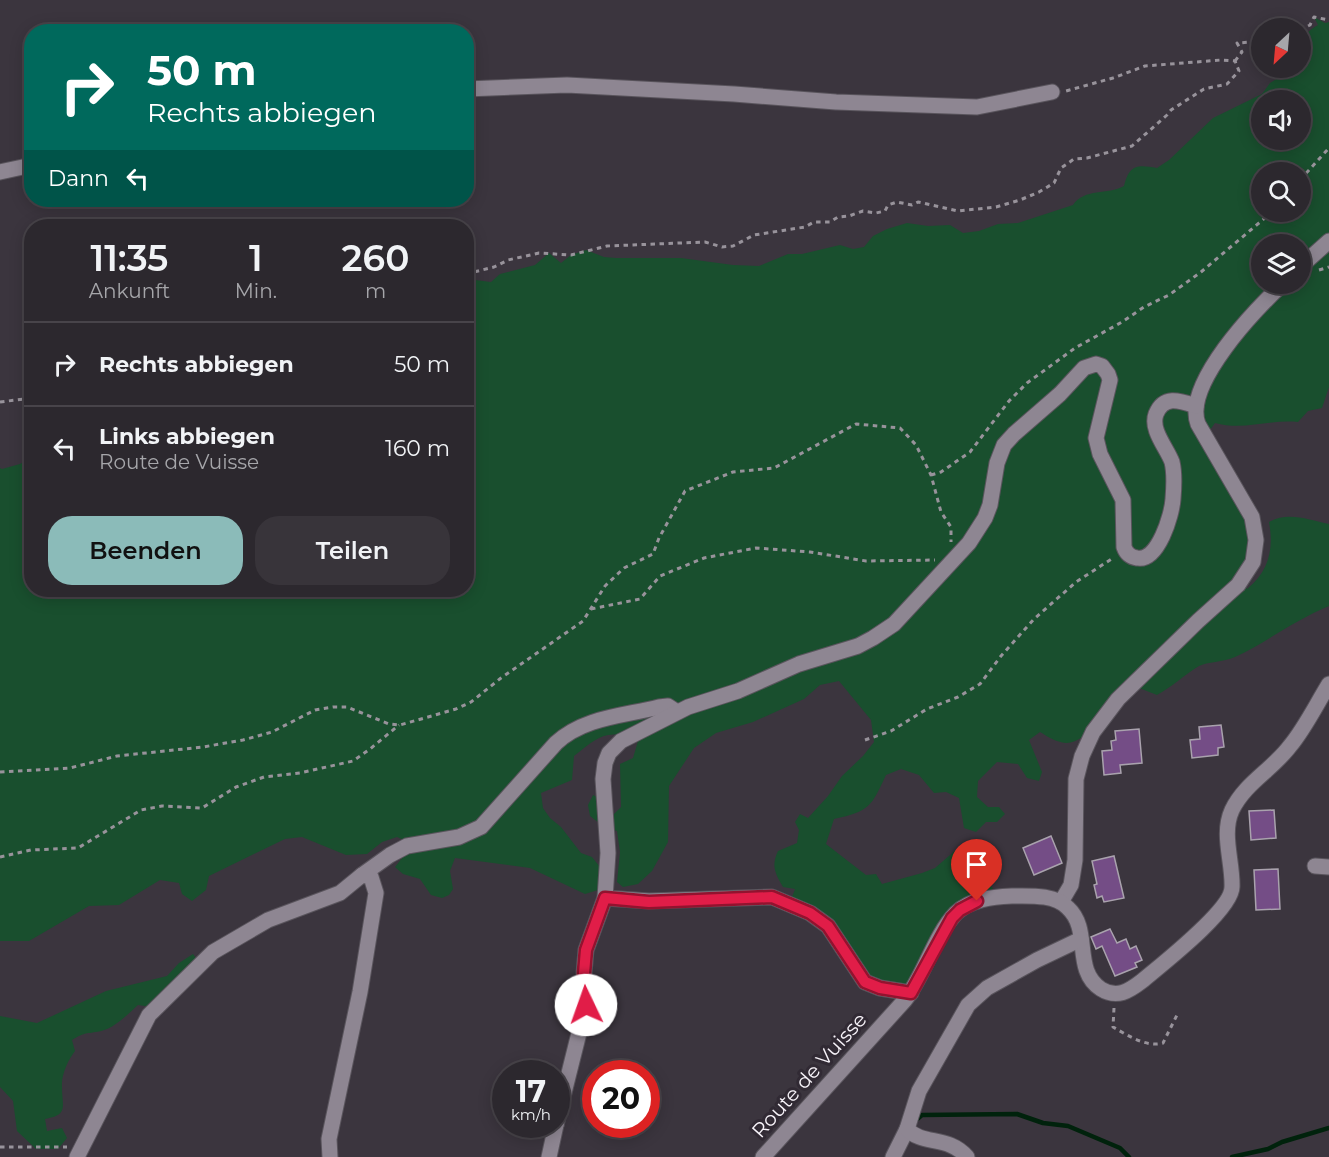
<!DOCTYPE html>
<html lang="de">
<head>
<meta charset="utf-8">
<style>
  :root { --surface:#2c282e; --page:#38343a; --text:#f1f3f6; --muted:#a6a6aa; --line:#48444a; --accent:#8bbbb9 }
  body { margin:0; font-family:Montserrat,sans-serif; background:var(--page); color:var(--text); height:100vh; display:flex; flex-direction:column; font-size:22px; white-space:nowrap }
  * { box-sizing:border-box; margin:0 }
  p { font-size:20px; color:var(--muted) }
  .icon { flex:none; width:33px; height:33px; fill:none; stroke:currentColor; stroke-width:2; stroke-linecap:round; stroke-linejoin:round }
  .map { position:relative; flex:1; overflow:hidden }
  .details { position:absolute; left:24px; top:219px; width:450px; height:378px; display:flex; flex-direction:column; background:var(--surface); border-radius:24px; box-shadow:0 3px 15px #0003,0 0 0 2px var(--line) }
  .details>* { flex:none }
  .hud { position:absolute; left:24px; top:24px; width:450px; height:183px; border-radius:24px; box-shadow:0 3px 15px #0003,0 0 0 2px var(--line); background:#00695c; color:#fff; overflow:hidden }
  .needle { width:39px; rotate:206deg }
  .fabs { position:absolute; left:1251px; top:18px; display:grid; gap:12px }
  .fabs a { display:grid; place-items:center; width:60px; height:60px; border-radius:50%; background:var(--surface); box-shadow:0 3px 15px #0003,0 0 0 2px var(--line); font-size:30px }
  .speed { position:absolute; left:492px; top:1060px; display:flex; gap:12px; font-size:30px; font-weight:700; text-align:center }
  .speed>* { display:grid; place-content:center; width:78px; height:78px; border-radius:50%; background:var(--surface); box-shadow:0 3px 15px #0003,0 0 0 2px var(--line); line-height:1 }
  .speed small { font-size:15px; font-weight:400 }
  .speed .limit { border:9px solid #d22; background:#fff; color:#111 }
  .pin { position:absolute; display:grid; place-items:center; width:51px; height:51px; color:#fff; margin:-62px -26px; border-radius:50% 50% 50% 0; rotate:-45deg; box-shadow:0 0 6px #0007 }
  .pin .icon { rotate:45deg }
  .me { position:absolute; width:66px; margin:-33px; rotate:357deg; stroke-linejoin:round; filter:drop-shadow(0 0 4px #0008) }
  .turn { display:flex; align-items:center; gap:21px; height:126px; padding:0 24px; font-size:27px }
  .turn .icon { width:78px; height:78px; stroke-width:2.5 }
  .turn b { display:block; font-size:42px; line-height:51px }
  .then { display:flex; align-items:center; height:57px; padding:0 24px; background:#0003; gap:12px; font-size:22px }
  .eta { display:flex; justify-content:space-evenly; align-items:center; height:102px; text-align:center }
  .eta b { font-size:36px; font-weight:600; line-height:42px }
  .button { display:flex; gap:12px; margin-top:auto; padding:12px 24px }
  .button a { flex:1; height:69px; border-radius:24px; background:var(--accent); color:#111; font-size:24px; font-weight:600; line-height:69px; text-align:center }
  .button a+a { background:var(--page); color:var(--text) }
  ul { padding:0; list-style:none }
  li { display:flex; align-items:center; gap:18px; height:84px; padding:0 24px; border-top:2px solid var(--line) }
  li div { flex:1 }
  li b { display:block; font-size:22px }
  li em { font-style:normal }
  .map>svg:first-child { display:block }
  .green { fill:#194f2e; fill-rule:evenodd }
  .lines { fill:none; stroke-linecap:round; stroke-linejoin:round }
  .stream { stroke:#00220c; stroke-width:4.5 }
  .building { fill:#744d86; stroke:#a9a2ad; stroke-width:1.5 }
  .minor-casing { stroke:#59545c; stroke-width:17 }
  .path { stroke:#98939b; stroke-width:3; stroke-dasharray:4.5 4.5; stroke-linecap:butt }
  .minor { stroke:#8e8692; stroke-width:15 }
  .route-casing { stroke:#92132f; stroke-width:15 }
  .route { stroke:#e11d48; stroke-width:10 }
  .labels { text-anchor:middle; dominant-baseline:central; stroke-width:6; stroke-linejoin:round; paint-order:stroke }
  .street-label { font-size:20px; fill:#f7f3f9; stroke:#312a34 }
</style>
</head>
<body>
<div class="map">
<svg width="1329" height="1157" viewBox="0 0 1329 1157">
  <rect width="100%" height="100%" fill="#3b353e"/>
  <g class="green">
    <path d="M1314 17 1325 23 1329 22V387L1322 408 1308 411 1298 422C1270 419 1244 431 1215 423L1202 441 1217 472 1230 487 1246 521 1250 545 1244 583 1247 589C1269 571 1274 549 1269 522 1288 511 1309 520 1329 524V606C1295 620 1267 642 1235 657 1223 662 1207 662 1199 666 1184 675 1172 687 1157 695L1134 686C1120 700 1086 744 1066 743 1056 742 1048 737 1040 732L1029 740 1042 772 1039 781 1027 778 1018 764 997 762 978 781 977 797 988 807H999L1005 814 997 822H986L976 832 964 828 959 798 946 792 934 793 919 775 901 769 886 775C871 807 870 811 834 819L826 844 866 875 876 874 882 884 922 873 935 868 957 849 969 847 988 851 989 862 977 867 994 890 977 893 908 988 875 981 791 900 795 889 783 887C775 873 771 866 778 851L797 843 799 830 795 822 800 814 808 818 828 796 842 776 863 756 874 742 871 720 839 681 820 685 804 699 753 722 716 733 694 748 669 786 668 842 652 871 638 884 623 887 617 882 620 852 617 831 603 826 590 816 588 805 593 795 603 800 613 815 621 807 620 764 633 758 638 741C607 727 598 737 574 756L572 780 541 793 543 808 550 818 561 827 581 853 592 857 600 867 598 890 585 894 530 868 455 858 450 871 453 889 449 895 442 898 431 895 420 879 403 874 395 867 413 844 397 837 382 842 367 854 346 855 302 837 285 839 209 876 206 890 192 901 182 894 179 883 160 880 119 905 89 906 29 941H0V468L2 469 20 464 31 458 32 590H466L467 279 491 282 500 274 535 265 549 253 561 263 571 255 586 250 604 257 616 258H681L733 265 759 266 788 254H802L840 245 853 249 864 247 873 236 887 229 907 223 928 226 950 225 963 233 979 231 998 224 1018 223 1073 205C1084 188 1108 195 1124 186 1129 165 1137 164 1157 168L1169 160 1213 118 1262 94 1270 83 1288 72 1291 68H1300C1301 47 1298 36 1318 25ZM1262 100H1300V140H1262ZM1262 172H1300V212H1262ZM1262 244H1300V284H1262Z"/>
    <path d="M193 954 199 962 151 1007 138 1005C126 1016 113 1030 96 1032 83 1034 84 1033 72 1040L75 1051C68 1060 61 1075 62 1087 62 1107 69 1115 45 1119L47 1131 62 1128 67 1138 58 1149H36L17 1131 13 1101 0 1087V1016L37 1023 106 991 167 976 179 963Z"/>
  </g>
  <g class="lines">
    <g class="stream">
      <path d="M915 1121 922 1115 1017 1114 1043 1123 1068 1126 1120 1148 1129 1157"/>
      <path d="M1232 1157 1268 1149 1282 1142 1329 1128"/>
    </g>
  </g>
  <g class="building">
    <path d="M1221 725 1224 747 1218 748V755L1192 758 1190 740 1200 739 1199 727Z"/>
    <path d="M1139 729 1142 763 1120 765 1121 773 1104 775 1102 751 1112 750 1111 741 1116 740 1115 731Z"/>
    <path d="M1274 810 1276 838 1251 840 1249 811Z"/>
    <path d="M1051 836 1062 863 1034 875 1023 848Z"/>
    <path d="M1114 856 1124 898 1104 902 1102 896 1097 898 1094 885 1097 884 1092 861Z"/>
    <path d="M1278 869 1280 909 1256 910 1254 870Z"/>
    <path d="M1110 929 1117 943 1126 939 1130 949 1136 946 1142 960 1135 963 1137 967 1115 976 1102 946 1096 949 1091 937Z"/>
  </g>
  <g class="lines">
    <g class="minor-casing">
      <g id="minor">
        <path d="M466 89 567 85 734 94 836 102 977 107 1052 92"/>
        <path d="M0 172 32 165"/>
        <path d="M1300 267 1329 241"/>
        <path d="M1315 866 1329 867"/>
        <path d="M362 875 390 855 407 846 459 837 481 827 556 743C584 717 624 716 659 707L668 706 677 712"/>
        <path d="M605 898 649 901 772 897 810 913 828 926 865 982 880 988 911 993"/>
        <path d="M1061 902 1071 885 1075 860 1076 779 1082 756 1093 732 1118 699 1198 621 1238 585 1253 562 1256 540 1252 517 1198 424C1183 385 1256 308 1283 284"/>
        <path d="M556 1125 586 1005 584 973 586 950 605 898 608 853 603 779 605 763 609 753 621 741 688 707 738 691 799 664 858 646 873 638 894 624 969 543 985 518 990 505 997 463 1004 445 1014 434 1060 394 1084 368 1096 364 1102 366 1108 374 1110 380 1096 438 1100 454 1123 500 1124 547C1126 553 1130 557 1137 558 1158 562 1172 515 1173 499 1174 487 1175 474 1172 462 1167 448 1150 430 1156 414 1164 394 1181 401 1196 406"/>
        <path d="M77 1157 149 1015 213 952 268 920 340 893 362 875 371 877 376 893 360 992 329 1139 330 1157"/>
        <path d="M549 1157 556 1125"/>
        <path d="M763 1157 905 1000C925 974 934 936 956 913 971 899 992 897 1012 896 1029 896 1055 894 1068 908 1092 930 1072 970 1101 989 1117 999 1129 991 1142 981 1161 965 1232 910 1232 887 1233 862 1221 834 1232 810 1245 783 1272 770 1290 746 1305 728 1316 705 1329 684"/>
        <path d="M893 1157 907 1129"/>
        <path d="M967 1157C948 1135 923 1146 907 1129L919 1091 968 1005 987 988 1037 960 1081 939"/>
      </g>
    </g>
    <g class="path">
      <path d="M1300 30 1310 25 1314 17 1329 20"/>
      <path d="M1235 61 1242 52 1237 43 1252 42 1262 44"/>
      <path d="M1300 180 1329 148"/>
      <path d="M1319 270 1329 267"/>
      <path d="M466 274 494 267 508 260 539 253 571 255 607 246 705 242 722 247 733 246 754 235 805 227 814 222H830L838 217 849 216 863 211 876 213 885 211 888 205 897 202 912 205 918 202 958 211 996 207 1020 200 1039 192 1054 183 1061 168 1074 159 1087 158 1132 146 1167 115 1171 110 1204 89 1227 84 1239 71 1235 61 1221 60 1145 66 1113 78 1066 91"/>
      <path d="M0 402 32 398"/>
      <path d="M931 475 941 472 970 452 1009 401 1027 383 1075 348 1122 322 1144 307 1169 295 1201 272 1272 212"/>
      <path d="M591 609 640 599 660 576 704 558 756 548 810 552 866 561 935 560"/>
      <path d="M865 740 891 731 927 709 958 697 980 684 1001 656 1034 619 1076 582 1113 558"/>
      <path d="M0 772 70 768 117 756 203 747 243 740 272 732 315 710 333 707H347L389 724 400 725 456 709 471 702 501 678 583 621 605 586 624 568 653 554 659 538 685 491 733 472 774 468 856 424 900 428 916 445 931 475 941 512 951 527V542"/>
      <path d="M0 857 31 850 78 848 141 810 162 806 202 808 236 787 264 777 300 773 353 761 370 749 399 725"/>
      <path d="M1114 1008 1113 1027C1127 1035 1147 1048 1163 1043L1178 1013"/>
      <path d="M0 1147H67"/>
    </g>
    <use href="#minor" class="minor"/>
  </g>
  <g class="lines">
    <g class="route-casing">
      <path id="route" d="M586 1005 584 973 586 950 605 898 649 902 772 897 810 913 828 926 865 982 880 988 911 993 952 918 960 910 977 901"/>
    </g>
    <use href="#route" class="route"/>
  </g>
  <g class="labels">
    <g class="street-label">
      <text transform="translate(809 1075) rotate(-48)">Route de Vuisse</text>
    </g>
  </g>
</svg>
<div class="fabs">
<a><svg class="needle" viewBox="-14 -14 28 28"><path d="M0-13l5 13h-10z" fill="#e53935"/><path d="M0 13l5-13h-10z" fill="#a6a6aa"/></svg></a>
<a><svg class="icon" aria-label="sound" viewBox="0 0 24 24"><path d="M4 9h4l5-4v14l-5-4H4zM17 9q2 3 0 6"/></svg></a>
<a><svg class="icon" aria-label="search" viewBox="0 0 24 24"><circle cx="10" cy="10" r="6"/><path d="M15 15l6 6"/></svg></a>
<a><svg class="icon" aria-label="layers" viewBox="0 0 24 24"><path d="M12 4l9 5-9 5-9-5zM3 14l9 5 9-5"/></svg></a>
</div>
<div class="speed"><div>17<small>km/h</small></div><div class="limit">20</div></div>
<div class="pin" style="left:977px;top:901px;background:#d93025"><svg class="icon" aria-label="arrive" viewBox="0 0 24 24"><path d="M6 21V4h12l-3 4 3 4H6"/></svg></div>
<svg class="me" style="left:586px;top:1005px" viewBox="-20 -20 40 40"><circle r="19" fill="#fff"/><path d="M0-13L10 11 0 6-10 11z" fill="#e11d48"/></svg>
<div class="hud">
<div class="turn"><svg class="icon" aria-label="right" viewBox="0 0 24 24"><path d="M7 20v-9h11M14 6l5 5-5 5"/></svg><div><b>50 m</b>Rechts abbiegen</div></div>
<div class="then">Dann<svg class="icon" aria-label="left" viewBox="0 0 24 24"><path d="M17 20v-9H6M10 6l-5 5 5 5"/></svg></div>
</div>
<section class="details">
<div class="eta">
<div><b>11:35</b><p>Ankunft</p></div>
<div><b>1</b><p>Min.</p></div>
<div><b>260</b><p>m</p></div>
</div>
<ul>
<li><svg class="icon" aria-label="right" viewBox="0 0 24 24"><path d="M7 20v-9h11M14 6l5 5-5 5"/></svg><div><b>Rechts abbiegen</b></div><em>50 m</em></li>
<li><svg class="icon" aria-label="left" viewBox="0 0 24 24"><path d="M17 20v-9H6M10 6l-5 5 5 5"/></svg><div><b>Links abbiegen</b><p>Route de Vuisse</p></div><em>160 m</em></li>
</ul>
<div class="button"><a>Beenden</a><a>Teilen</a></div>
</section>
</div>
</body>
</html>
